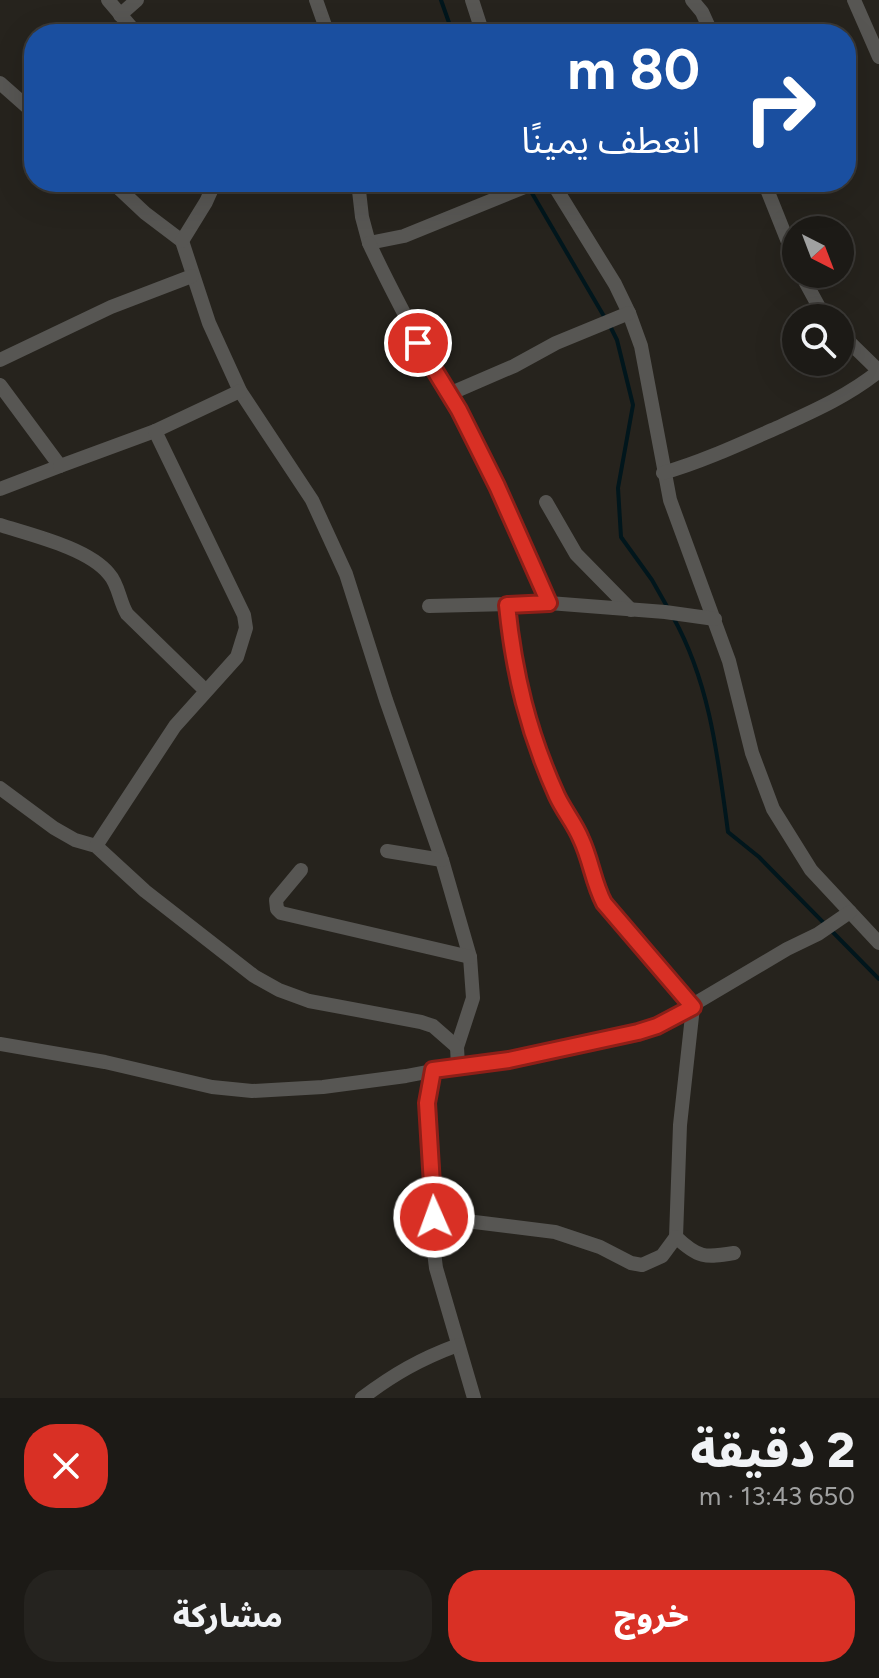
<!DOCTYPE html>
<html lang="ar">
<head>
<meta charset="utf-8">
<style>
  :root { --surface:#1c1a16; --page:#25231f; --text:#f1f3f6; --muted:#a0a1a1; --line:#3a3835; --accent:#d93025 }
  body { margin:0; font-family:Figtree,"Noto Sans Arabic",sans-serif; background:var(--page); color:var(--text); direction:rtl; height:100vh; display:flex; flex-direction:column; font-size:30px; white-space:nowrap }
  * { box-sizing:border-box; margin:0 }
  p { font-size:26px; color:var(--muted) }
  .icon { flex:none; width:44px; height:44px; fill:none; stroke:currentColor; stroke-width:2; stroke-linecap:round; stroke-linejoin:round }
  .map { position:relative; height:1398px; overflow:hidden; direction:ltr }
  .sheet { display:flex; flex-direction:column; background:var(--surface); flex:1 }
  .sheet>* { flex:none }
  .guide { position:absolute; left:24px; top:24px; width:832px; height:168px; border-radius:32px; box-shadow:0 8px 32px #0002,0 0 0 2px var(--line); direction:rtl; background:#1a4fa0; color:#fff; overflow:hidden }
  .needle { width:52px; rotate:138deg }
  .controls { position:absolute; left:782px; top:216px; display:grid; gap:16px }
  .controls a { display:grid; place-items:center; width:72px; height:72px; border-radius:50%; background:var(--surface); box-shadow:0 8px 32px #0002,0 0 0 2px var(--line); font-size:40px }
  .pin { position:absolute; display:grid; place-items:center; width:68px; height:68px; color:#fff; margin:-34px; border:4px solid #fff; border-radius:50%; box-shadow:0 2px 8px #0007 }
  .me { position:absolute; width:88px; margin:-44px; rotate:358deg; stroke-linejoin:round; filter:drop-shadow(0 0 6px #0008) }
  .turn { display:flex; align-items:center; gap:28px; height:168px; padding:0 24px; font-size:36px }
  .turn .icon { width:104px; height:104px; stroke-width:2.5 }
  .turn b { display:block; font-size:56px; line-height:68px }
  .round { display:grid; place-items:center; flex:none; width:84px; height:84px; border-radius:32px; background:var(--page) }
  .overview { display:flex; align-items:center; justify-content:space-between; height:136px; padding:0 24px }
  h1 { font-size:48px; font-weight:800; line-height:60px }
  .primary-button { display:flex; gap:16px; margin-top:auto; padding:16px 24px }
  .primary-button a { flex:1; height:92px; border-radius:32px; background:var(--accent); color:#fff; font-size:32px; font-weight:800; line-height:92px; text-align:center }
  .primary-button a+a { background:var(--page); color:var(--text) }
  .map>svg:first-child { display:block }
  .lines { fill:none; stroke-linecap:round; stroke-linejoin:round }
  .stream { stroke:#01161c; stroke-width:4 }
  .minor { stroke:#575653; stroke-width:14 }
  .route-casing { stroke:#8d1f18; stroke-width:20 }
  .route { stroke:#d93025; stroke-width:14 }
</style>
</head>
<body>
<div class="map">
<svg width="879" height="1398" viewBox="0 0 879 1398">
  <rect width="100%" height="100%" fill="#26231d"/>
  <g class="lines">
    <g class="stream">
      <path d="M441 0 453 34"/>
      <path d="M529 188 605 318"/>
      <path d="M610 326 617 340 633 405 618 488 621 537 652 580 669 610"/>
      <path d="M673 617C710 683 718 758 728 832L759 857 879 979"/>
    </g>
    <g class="minor">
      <path d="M108 0 137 34"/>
      <path d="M316 0 328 34"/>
      <path d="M472 0 483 34"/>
      <path d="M692 0 702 12 712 34"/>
      <path d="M854 0 879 57"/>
      <path d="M120 15 137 0"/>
      <path d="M0 83 34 113"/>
      <path d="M112 182 145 213 182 241 209 323 240 391 312 500 346 574 386 700 442 860 470 957 473 998 457 1047 458 1066"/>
      <path d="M358 182 362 217 369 243 404 236 537 182"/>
      <path d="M552 182 615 284 629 313 641 346 670 500 729 661 752 753 773 809 811 870 879 943"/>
      <path d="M764 182 796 262"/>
      <path d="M182 241 206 202 215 182"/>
      <path d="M369 243C419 351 483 448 530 559 536 574 544 588 549 603"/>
      <path d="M801 274 825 318"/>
      <path d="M0 360 111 307 192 276"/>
      <path d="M0 385 60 466 0 489"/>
      <path d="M449 394 514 366 556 343 629 313"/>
      <path d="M60 466 155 431 240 391"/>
      <path d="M663 473C701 462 736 446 772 430 809 413 847 397 879 371L840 333"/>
      <path d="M546 502 576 554 631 610"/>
      <path d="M0 525C31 535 88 548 109 574 119 585 119 601 127 614L205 690"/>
      <path d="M429 606 549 603 665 612 715 619"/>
      <path d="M0 788 54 828 75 840 96 846 145 891 254 976 279 990 309 1001 421 1022 433 1026 457 1047"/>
      <path d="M96 846 175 726 237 657 246 628 244 615 155 431"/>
      <path d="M387 851 442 860"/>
      <path d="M301 870 276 900 277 909 281 913 470 957"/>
      <path d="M0 1044 105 1062 212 1087 252 1091 323 1087 406 1076 458 1066 483 1064 616 1037 657 1026 787 949 818 934 850 912"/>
      <path d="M433 1070 427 1103 434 1190 433 1244 436 1268 474 1398"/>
      <path d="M434 1217 555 1232 600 1247 631 1263 642 1265 662 1256 676 1237 680 1125 693 1007 624 929 598 891 587 851 558 800 532 733 514 665 507 605"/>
      <path d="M676 1237C698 1258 705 1258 734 1253"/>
      <path d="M362 1398C394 1374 420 1359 458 1345"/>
    </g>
  </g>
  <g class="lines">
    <g class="route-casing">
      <path id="route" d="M418 343 459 410 497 486 549 603 507 605C514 674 528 732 557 796 564 811 575 824 581 839 591 860 593 882 604 903L693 1007 657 1026 638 1032 509 1060 433 1070 427 1103 434 1217"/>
    </g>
    <use href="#route" class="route"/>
  </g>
</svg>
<div class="controls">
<a><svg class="needle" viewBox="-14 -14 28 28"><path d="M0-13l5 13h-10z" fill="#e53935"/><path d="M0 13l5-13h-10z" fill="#a0a1a1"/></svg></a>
<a><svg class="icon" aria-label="search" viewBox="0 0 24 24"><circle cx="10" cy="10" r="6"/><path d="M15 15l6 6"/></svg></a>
</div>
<div class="pin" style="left:418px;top:343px;background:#d93025"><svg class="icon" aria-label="arrive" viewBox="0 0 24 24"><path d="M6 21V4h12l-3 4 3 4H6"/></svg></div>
<svg class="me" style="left:434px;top:1217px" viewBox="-20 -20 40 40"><circle r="17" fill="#d93025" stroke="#fff" stroke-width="3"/><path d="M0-11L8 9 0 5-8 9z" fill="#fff"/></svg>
<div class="guide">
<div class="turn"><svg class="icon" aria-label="right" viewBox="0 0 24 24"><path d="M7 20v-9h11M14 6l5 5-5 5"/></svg><div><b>80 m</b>انعطف يمينًا</div></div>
</div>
</div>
<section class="sheet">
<div class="overview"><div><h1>2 دقيقة</h1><p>650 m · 13:43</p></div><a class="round" style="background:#d93025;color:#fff"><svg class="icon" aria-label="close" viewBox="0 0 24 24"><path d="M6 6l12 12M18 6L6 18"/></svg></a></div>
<div class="primary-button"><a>خروج</a><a>مشاركة</a></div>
</section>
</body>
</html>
